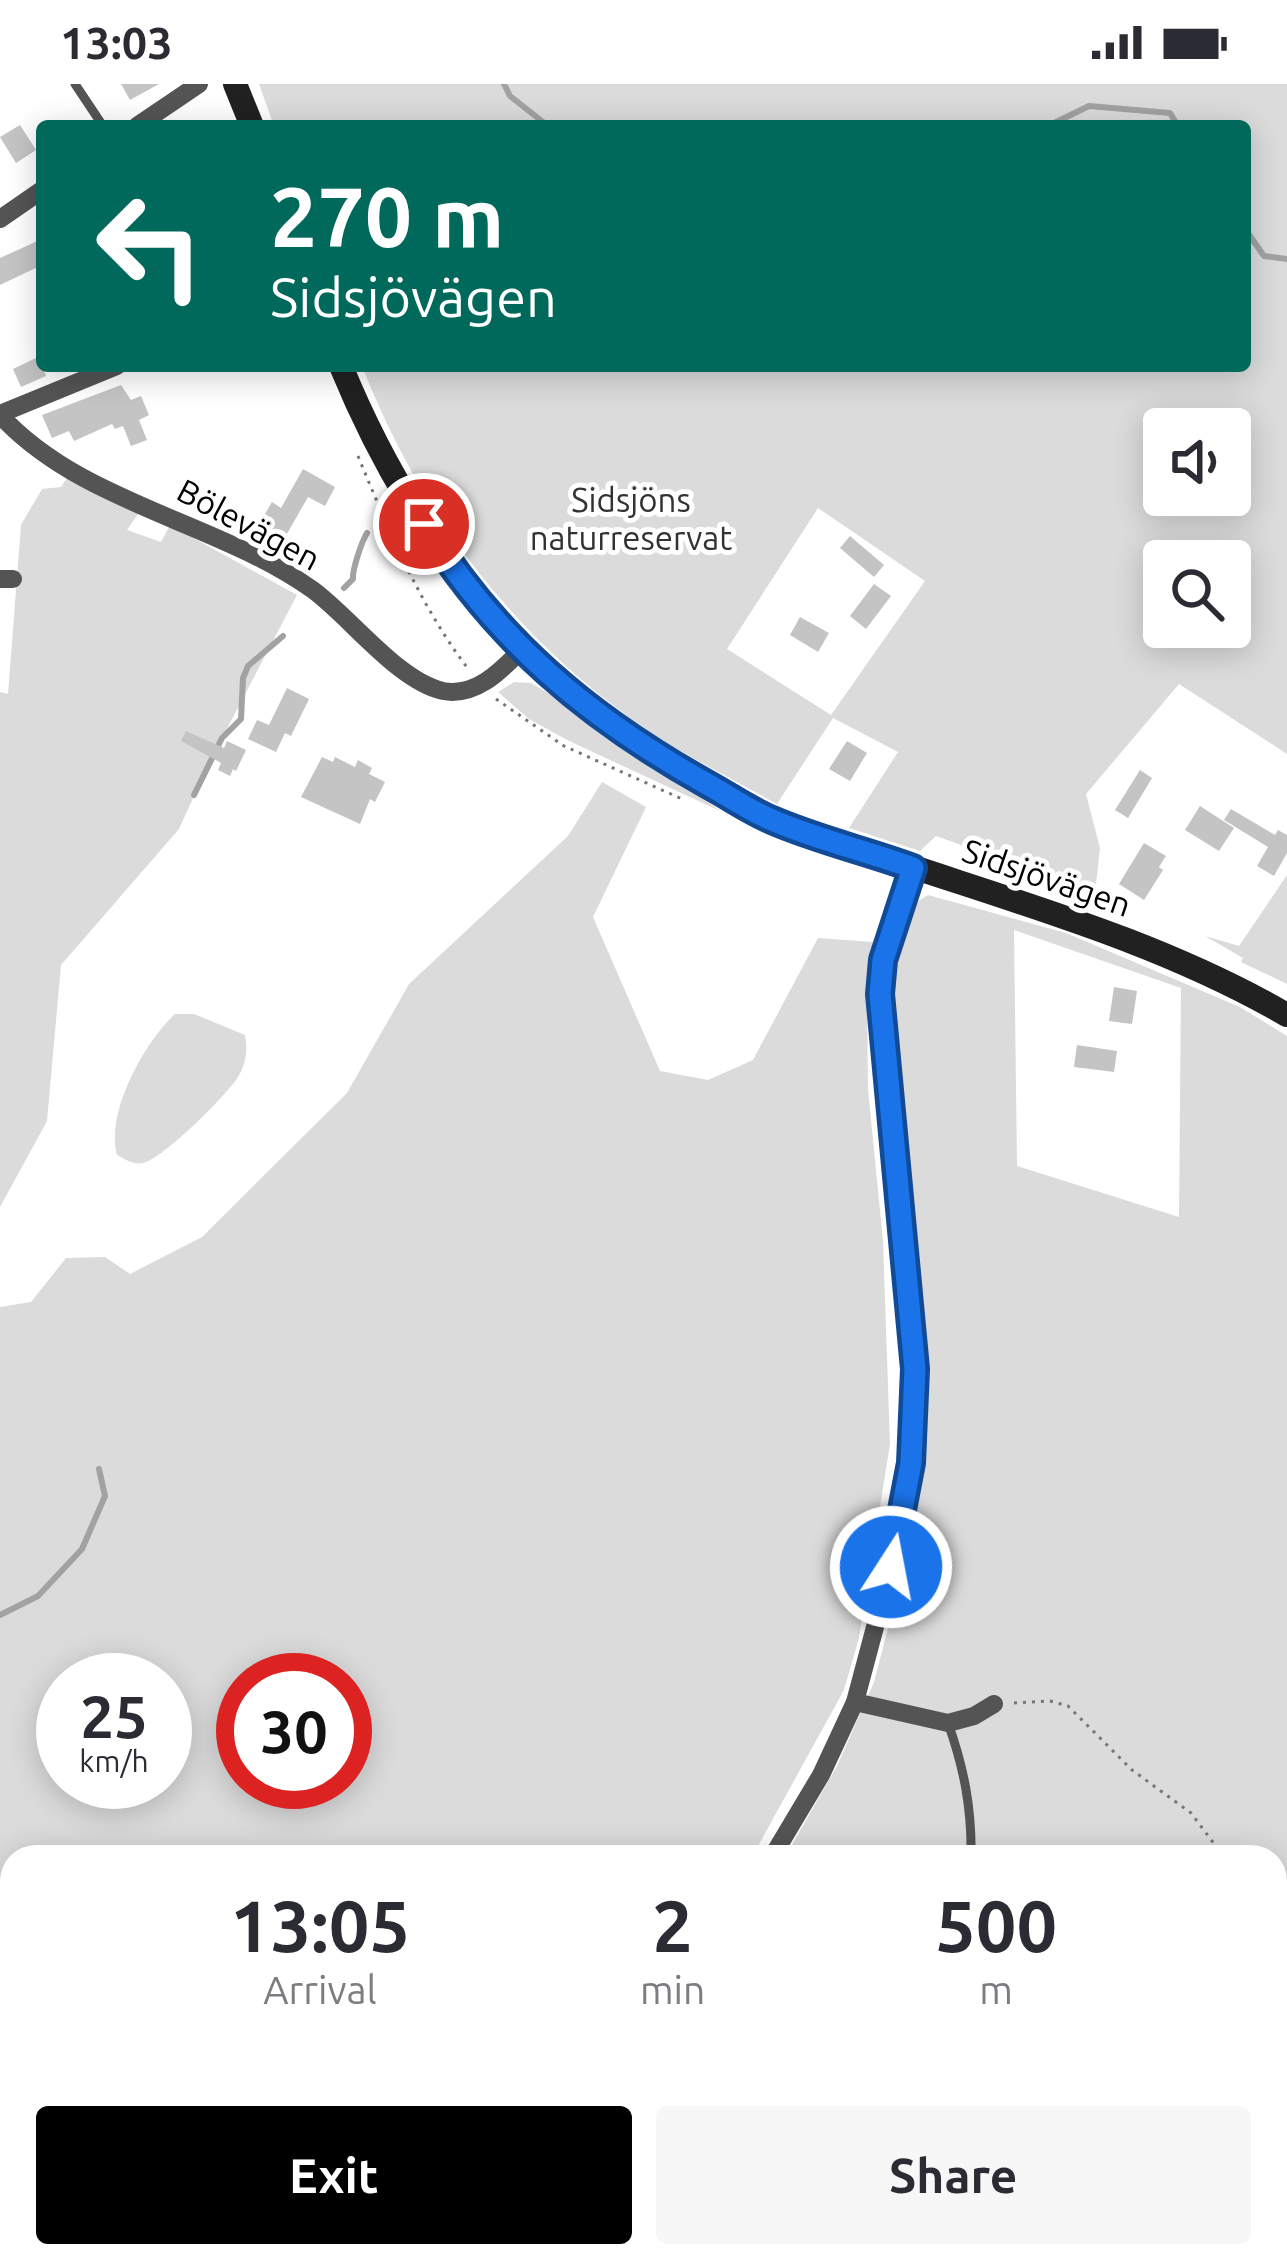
<!DOCTYPE html>
<html lang="en">
<head>
<meta charset="utf-8">
<style>
  :root { --surface:#fff; --page:#f7f7f7; --text:#2b2b33; --muted:#7c7c81; --accent:#000 }
  body { margin:0; font-family:Ubuntu,sans-serif; background:var(--page); color:var(--text); height:100vh; display:flex; flex-direction:column; font-size:45px; white-space:nowrap }
  * { box-sizing:border-box; margin:0 }
  p { font-size:39px; color:var(--muted) }
  .icon { flex:none; width:66px; height:66px; fill:none; stroke:currentColor; stroke-width:2; stroke-linecap:round; stroke-linejoin:round }
  .map { position:relative; flex:1; overflow:hidden }
  .side { position:absolute; left:0px; top:1761px; width:1287px; height:423px; display:flex; flex-direction:column; background:var(--surface); border-radius:36px 36px 0 0; box-shadow:0 6px 30px #0003 }
  .side>* { flex:none }
  .hud { position:absolute; left:36px; top:36px; width:1215px; height:252px; border-radius:12px; box-shadow:0 6px 30px #0003; background:#00695c; color:#fff; overflow:hidden }
  .controls { position:absolute; left:1143px; top:324px; display:grid; gap:24px }
  .controls a { display:grid; place-items:center; width:108px; height:108px; border-radius:12px; background:var(--surface); box-shadow:0 6px 30px #0003; font-size:60px }
  .speed { position:absolute; left:36px; top:1569px; display:flex; gap:24px; font-size:60px; font-weight:700; text-align:center }
  .speed>* { display:grid; place-content:center; width:156px; height:156px; border-radius:50%; background:var(--surface); box-shadow:0 6px 30px #0003; line-height:1 }
  .speed small { font-size:30px; font-weight:400 }
  .speed .limit { border:18px solid #d22; background:#fff; color:#111 }
  .pin { position:absolute; display:grid; place-items:center; width:102px; height:102px; color:#fff; margin:-51px; border:6px solid #fff; border-radius:50%; box-shadow:0 3px 12px #0007 }
  .me { position:absolute; width:132px; margin:-66px; rotate:11deg; stroke-linejoin:round; filter:drop-shadow(0 0 9px #0008) }
  .turn { display:flex; align-items:center; gap:42px; height:252px; padding:0 36px; font-size:54px }
  .turn .icon { width:156px; height:156px; stroke-width:2.5 }
  .turn b { display:block; font-size:84px; line-height:102px }
  .eta { display:flex; justify-content:space-evenly; align-items:center; height:204px; text-align:center }
  .eta b { font-size:72px; font-weight:600; line-height:84px }
  .button { display:flex; gap:24px; margin-top:auto; padding:24px 36px }
  .button a { flex:1; height:138px; border-radius:12px; background:var(--accent); color:#fff; font-size:48px; font-weight:600; line-height:138px; text-align:center }
  .button a+a { background:var(--page); color:var(--text) }
  .status { display:flex; justify-content:space-between; align-items:center; height:84px; padding:0 60px; background:var(--surface); direction:ltr }
  .status svg { height:33px; fill:currentColor }
  .map>svg:first-child { display:block }
  .green { fill:#dbdbdb; fill-rule:evenodd }
  .lines { fill:none; stroke-linecap:round; stroke-linejoin:round }
  .stream { stroke:#a2a2a2; stroke-width:6 }
  .building { fill:#c4c4c4 }
  .path { stroke:#767676; stroke-width:3; stroke-dasharray:3 6; stroke-linecap:butt }
  .service { stroke:#545454; stroke-width:9 }
  .minor { stroke:#545454; stroke-width:18 }
  .secondary { stroke:#212121; stroke-width:24 }
  .route-casing { stroke:#114b97; stroke-width:30 }
  .route { stroke:#1a73e8; stroke-width:21 }
  .labels { text-anchor:middle; dominant-baseline:central; stroke-width:10; stroke-linejoin:round; paint-order:stroke }
  .park-label { font-size:33px; fill:#323232; stroke:#fff }
  .street-label { font-size:33px; fill:#000; stroke:#fff }
</style>
</head>
<body>
<div class="status"><b>13:03</b><svg viewBox="0 0 49 12"><path d="M0 12V9h3v3zM5 12V6h3v6zM10 12V3h3v9zM15 12V0h3v12zM26 1h20v11H26zM47 4h2v5h-2z"/></svg></div>
<div class="map">
<svg width="1287" height="2183" viewBox="0 0 1287 2183">
  <rect width="100%" height="100%" fill="#fff"/>
  <g class="green">
    <path d="M259 0H1287V670L1179 600 1086 710 1100 764 1095 809 936 752 920 767 849 744 898 668 833 634 777 720C729 693 677 668 633 636 508 547 418 425 362 282H1245V42H274ZM1164 345H1230V411H1164ZM818 424 925 497 831 631 727 565ZM1164 477H1230V543H1164Z"/>
    <path d="M67 394 138 430 127 446 161 458 170 441 297 511 209 679 179 745 61 881 47 1037 0 1123V608L8 610 21 441 42 405 61 403Z"/>
    <path d="M514 598 531 599 560 616 609 655 683 698 720 727 567 656 529 635 498 608Z"/>
    <path d="M602 698 646 723 593 833 660 987 708 996 753 976 818 854 873 858 867 918 868 1005 883 1157 890 1360 859 1554 844 1606 752 1773H12V2172H242L238 2183H0V1223L31 1218 66 1174 105 1173 130 1190 202 1153 347 1009 409 900 568 752ZM63 1596H165V1698H63ZM243 1596H345V1698H243Z"/>
    <path d="M1287 791V900L1241 878 1243 874 1205 852 1239 862Z"/>
    <path d="M928 811 1066 849 1240 923 1287 952V2183H744L741 2172H1275V1773H785L837 1682 874 1598 906 1475 922 1364 923 1280 890 921C893 888 893 828 928 811ZM1014 846 1181 904 1179 1133 1017 1082Z"/>
    <path d="M175 930H194L245 951C248 967 246 982 236 996 222 1015 164 1074 143 1079 133 1081 125 1075 117 1071 105 1029 145 957 175 930Z"/>
  </g>
  <g class="lines">
    <g class="stream">
      <path d="M504 0 510 12 548 42"/>
      <path d="M1048 42 1089 22 1170 29 1178 42"/>
      <path d="M1245 145 1264 172 1287 175"/>
      <path d="M344 504 353 495C352 486 362 457 367 449"/>
      <path d="M194 711 222 654 241 635 243 594 248 582 283 552"/>
      <path d="M0 1531 38 1512 82 1465 105 1412 99 1385"/>
      <path d="M667 2172V2183"/>
      <path d="M574 2183 596 2172"/>
    </g>
  </g>
  <g class="building">
    <path d="M121 0H159L130 16Z"/>
    <path d="M20 41 36 66 16 79 0 53Z"/>
    <path d="M42 155V181L0 201V174Z"/>
    <path d="M38 273 46 292 21 303 13 285Z"/>
    <path d="M121 301 131 316 141 312 149 331 139 336 147 356 131 362 123 342 115 345 112 340 74 357 69 347 52 354 42 331Z"/>
    <path d="M303 385 335 403 325 422 308 413 284 455 259 440 272 418 281 424Z"/>
    <path d="M850 452 884 481 874 493 840 464Z"/>
    <path d="M874 500 891 512 866 545 850 532Z"/>
    <path d="M800 533 829 549 818 568 790 551Z"/>
    <path d="M287 604 309 615 291 652 285 649 276 668 248 655 257 636 269 641Z"/>
    <path d="M186 647 224 664 227 657 246 666 236 687 233 685 230 692 218 686 221 679 181 657Z"/>
    <path d="M847 657 867 669 850 697 829 685Z"/>
    <path d="M322 673 333 678 335 673 355 683 358 676 372 684 369 690 385 698 375 718 370 715 360 740 301 713Z"/>
    <path d="M1140 686 1152 694 1128 734 1115 726Z"/>
    <path d="M1200 722 1234 744 1219 767 1185 746Z"/>
    <path d="M1231 725 1275 751 1278 746 1287 751V769L1274 792 1257 782 1268 763 1224 736Z"/>
    <path d="M1144 759 1166 772 1159 783 1163 786 1144 816 1119 800Z"/>
    <path d="M1114 903 1137 907 1132 940 1109 937Z"/>
    <path d="M1077 961 1117 967 1114 988 1074 983Z"/>
  </g>
  <g class="lines">
    <g class="path">
      <path d="M358 372C389 447 420 522 469 586"/>
      <path d="M496 615 564 662 682 715"/>
      <path d="M1014 1619 1050 1617 1068 1622 1132 1686 1191 1729 1215 1761 1232 1773"/>
      <path d="M1275 1829 1287 1833"/>
    </g>
    <g class="service">
      <path d="M75 0 103 42"/>
      <path d="M948 1639C964 1684 972 1725 971 1773"/>
      <path d="M1275 1969 1287 1975"/>
    </g>
    <g class="minor">
      <path d="M137 42 199 0"/>
      <path d="M0 135 42 106"/>
      <path d="M0 330 117 282"/>
      <path d="M0 331C82 420 216 437 313 506 351 534 398 597 443 607 475 613 500 588 521 566"/>
      <path d="M0 495H13"/>
      <path d="M855 1618 948 1639 974 1632 994 1620"/>
      <path d="M772 1773 821 1691 855 1618 891 1483 911 1379 915 1284 911 1224 880 910 883 876 913 784"/>
      <path d="M725 2172 729 2183"/>
      <path d="M561 2183 573 2172"/>
    </g>
    <g class="secondary">
      <path d="M235 0 252 42"/>
      <path d="M341 282C427 492 563 637 768 735 803 751 844 760 880 772 1019 819 1159 857 1287 931"/>
    </g>
  </g>
  <g class="lines">
    <g class="route-casing">
      <path id="route" d="M424 440C496 557 589 634 707 700 729 712 750 727 772 736 818 756 867 767 913 784L883 876 880 910 915 1285 911 1379 891 1483"/>
    </g>
    <use href="#route" class="route"/>
  </g>
  <g class="labels">
    <g class="park-label">
      <text x="631" y="415">Sidsjöns<tspan x="631" dy="38">naturreservat</tspan></text>
    </g>
    <g class="street-label">
      <text transform="translate(249 440) rotate(28)">Bölevägen</text>
      <text transform="translate(1047 793) rotate(19)">Sidsjövägen</text>
    </g>
  </g>
</svg>
<div class="controls">
<a><svg class="icon" aria-label="sound" viewBox="0 0 24 24"><path d="M4 9h4l5-4v14l-5-4H4zM17 9q2 3 0 6"/></svg></a>
<a><svg class="icon" aria-label="search" viewBox="0 0 24 24"><circle cx="10" cy="10" r="6"/><path d="M15 15l6 6"/></svg></a>
</div>
<div class="speed"><div>25<small>km/h</small></div><div class="limit">30</div></div>
<div class="pin" style="left:424px;top:440px;background:#d93025"><svg class="icon" aria-label="arrive" viewBox="0 0 24 24"><path d="M6 21V4h12l-3 4 3 4H6"/></svg></div>
<svg class="me" style="left:891px;top:1483px" viewBox="-20 -20 40 40"><circle r="17" fill="#1a73e8" stroke="#fff" stroke-width="3"/><path d="M0-11L8 9 0 5-8 9z" fill="#fff"/></svg>
<div class="hud">
<div class="turn"><svg class="icon" aria-label="left" viewBox="0 0 24 24"><path d="M17 20v-9H6M10 6l-5 5 5 5"/></svg><div><b>270 m</b>Sidsjövägen</div></div>
</div>
<section class="side">
<div class="eta">
<div><b>13:05</b><p>Arrival</p></div>
<div><b>2</b><p>min</p></div>
<div><b>500</b><p>m</p></div>
</div>
<div class="button"><a>Exit</a><a>Share</a></div>
</section>
</div>
</body>
</html>
